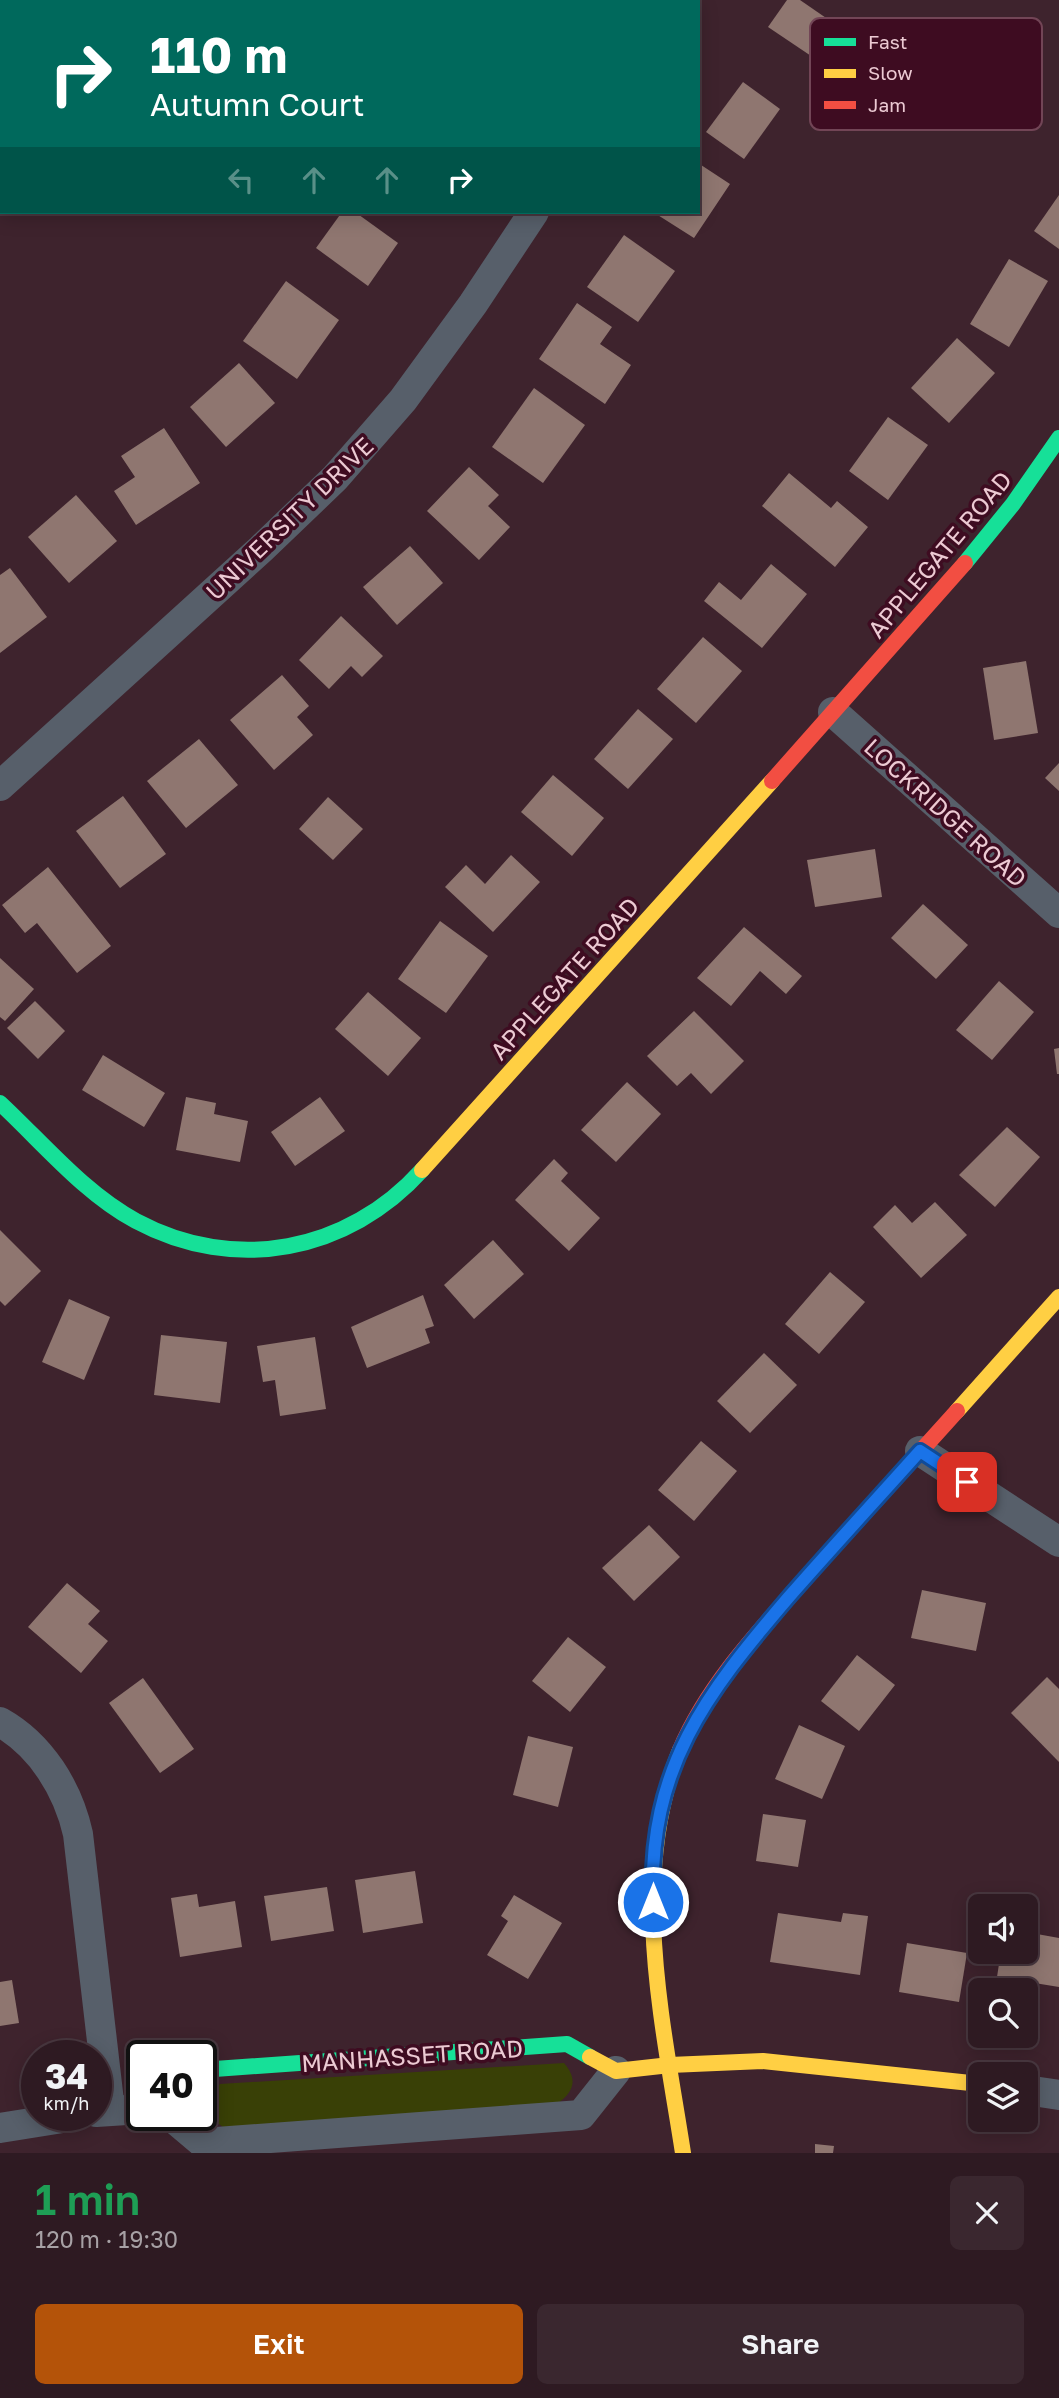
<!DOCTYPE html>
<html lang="en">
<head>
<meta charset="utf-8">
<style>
  :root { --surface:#2e1a22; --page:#3a272f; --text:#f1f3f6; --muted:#a7a1a5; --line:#493840; --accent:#b45309 }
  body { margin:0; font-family:"Golos Text",sans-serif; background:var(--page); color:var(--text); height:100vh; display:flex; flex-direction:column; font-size:26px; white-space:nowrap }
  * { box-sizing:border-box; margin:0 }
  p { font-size:23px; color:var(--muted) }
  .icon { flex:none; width:38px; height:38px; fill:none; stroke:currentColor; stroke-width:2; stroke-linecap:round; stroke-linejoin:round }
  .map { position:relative; height:2153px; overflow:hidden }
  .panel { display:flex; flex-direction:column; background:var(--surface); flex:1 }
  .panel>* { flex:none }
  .top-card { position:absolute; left:0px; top:0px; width:700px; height:214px; box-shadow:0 4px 18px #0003,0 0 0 2px var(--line); background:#00695c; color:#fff; overflow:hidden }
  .controls { position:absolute; left:968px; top:1894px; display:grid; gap:14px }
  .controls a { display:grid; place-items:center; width:70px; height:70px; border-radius:10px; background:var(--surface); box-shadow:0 4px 18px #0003,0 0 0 2px var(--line); font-size:35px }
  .speed { position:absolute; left:21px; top:2040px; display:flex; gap:14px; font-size:35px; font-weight:700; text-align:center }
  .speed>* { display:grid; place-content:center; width:91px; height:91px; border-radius:50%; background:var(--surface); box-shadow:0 4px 18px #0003,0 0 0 2px var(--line); line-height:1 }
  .speed small { font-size:18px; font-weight:400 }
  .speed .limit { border:4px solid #111; border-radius:10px; background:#fff; color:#111 }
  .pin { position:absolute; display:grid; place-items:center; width:60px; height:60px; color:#fff; margin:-30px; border-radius:14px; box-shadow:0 4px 10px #0006 }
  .me { position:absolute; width:77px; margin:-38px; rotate:0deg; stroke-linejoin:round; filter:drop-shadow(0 0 5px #0008) }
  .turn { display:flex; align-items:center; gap:24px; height:147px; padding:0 35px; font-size:32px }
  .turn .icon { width:91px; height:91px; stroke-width:2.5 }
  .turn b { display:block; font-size:49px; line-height:60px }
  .lanes { display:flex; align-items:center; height:66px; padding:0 35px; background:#0003; justify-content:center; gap:35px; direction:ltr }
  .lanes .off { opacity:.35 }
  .round { display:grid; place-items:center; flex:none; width:74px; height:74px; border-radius:10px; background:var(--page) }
  .head { display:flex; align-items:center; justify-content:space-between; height:119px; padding:0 35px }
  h1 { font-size:42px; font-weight:600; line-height:52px; color:#1e9e55 }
  .primary-button { display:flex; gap:14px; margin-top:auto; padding:14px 35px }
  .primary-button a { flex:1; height:80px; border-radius:10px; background:var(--accent); color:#fff; font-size:28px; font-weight:600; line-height:80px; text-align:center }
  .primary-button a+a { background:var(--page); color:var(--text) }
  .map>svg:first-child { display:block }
  .green { fill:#394006 }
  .building { fill:#8f7670 }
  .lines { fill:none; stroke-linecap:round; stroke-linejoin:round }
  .street { stroke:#575f6a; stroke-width:30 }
  .fast { stroke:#16e098; stroke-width:16 }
  .slow { stroke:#ffcf43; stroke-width:16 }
  .jam { stroke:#f24e42; stroke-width:16 }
  .route-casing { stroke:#114b97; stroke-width:18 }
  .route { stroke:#1a73e8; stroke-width:12 }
  .labels { text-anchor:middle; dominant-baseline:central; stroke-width:7; stroke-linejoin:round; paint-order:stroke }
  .street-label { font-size:24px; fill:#eccad3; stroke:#3e0c21 }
  .key { fill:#3e0c21; stroke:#724556; stroke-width:2 }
  .key-label { font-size:19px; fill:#eccad3 }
</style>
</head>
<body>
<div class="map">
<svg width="1059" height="2153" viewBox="0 0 1059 2153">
  <rect width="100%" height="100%" fill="#3e232d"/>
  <path class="green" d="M564 2063C578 2079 574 2092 558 2103L223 2127 212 2119 207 2106 212 2092 220 2084Z"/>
  <g class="building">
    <path d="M787 0H800L845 31 823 64 768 27Z"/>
    <path d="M743 82 780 109 744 159 706 132Z"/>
    <path d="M698 163 730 184 694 238 653 212H698Z"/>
    <path d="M1059 195V249L1034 231Z"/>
    <path d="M342 212H355L398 243 368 286 316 248Z"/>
    <path d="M624 235 675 271 638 322 587 287Z"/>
    <path d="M1009 259 1048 281 1009 347 970 324Z"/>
    <path d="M286 281 339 320 297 379 243 341Z"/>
    <path d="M577 303 612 327 600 344 631 365 605 404 539 359Z"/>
    <path d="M957 338 995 373 949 423 911 388Z"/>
    <path d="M239 363 275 403 226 447 190 407Z"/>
    <path d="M534 388 585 425 543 483 492 447Z"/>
    <path d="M888 417 928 445 888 500 849 471Z"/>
    <path d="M164 428 200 483 136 525 114 491 135 477 121 456Z"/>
    <path d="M469 467 499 495 488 506 510 527 479 560 427 511Z"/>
    <path d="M789 473 831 508 837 501 868 527 835 567 762 506Z"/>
    <path d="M76 495 117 541 69 583 28 537Z"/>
    <path d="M410 546 443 583 397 625 363 587Z"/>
    <path d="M771 564 807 594 762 648 704 601 719 582 741 600Z"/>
    <path d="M10 568 47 617 0 653V575Z"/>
    <path d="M341 616 383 656 362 677 351 666 329 689 299 660Z"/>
    <path d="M703 637 742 671 696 723 657 689Z"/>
    <path d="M1026 661 1038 733 994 740 983 668Z"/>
    <path d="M282 675 309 706 297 717 313 735 274 770 230 720Z"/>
    <path d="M638 709 673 739 628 789 594 759Z"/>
    <path d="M199 739 238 785 186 828 147 781Z"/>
    <path d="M1059 763V791L1045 778Z"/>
    <path d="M553 775 604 818 572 856 521 812Z"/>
    <path d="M123 796 166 854 120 888 76 831Z"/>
    <path d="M328 797 363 829 333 860 299 829Z"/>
    <path d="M875 849 882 897 815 907 807 860Z"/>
    <path d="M511 855 540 882 493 932 445 887 466 865 485 884Z"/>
    <path d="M48 867 111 946 77 973 37 923 25 933 2 905Z"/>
    <path d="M923 904 968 945 936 979 891 938Z"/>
    <path d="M440 921 488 956 446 1013 398 979Z"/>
    <path d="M744 927 802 976 786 994 760 971 731 1006 697 978Z"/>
    <path d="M0 958 34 989 5 1021 0 1017Z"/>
    <path d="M999 981 1034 1012 992 1060 956 1030Z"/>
    <path d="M368 992 421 1038 388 1076 335 1029Z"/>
    <path d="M35 1001 65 1031 38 1059 7 1028Z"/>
    <path d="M694 1011 744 1061 711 1094 691 1073 677 1086 647 1056Z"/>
    <path d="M1059 1048V1074H1057L1054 1049Z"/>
    <path d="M103 1055 165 1093 144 1127 82 1090Z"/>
    <path d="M627 1082 661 1114 616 1162 581 1130Z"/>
    <path d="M186 1097 216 1103 214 1114 248 1121 240 1162 176 1150Z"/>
    <path d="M320 1097 345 1131 295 1166 271 1132Z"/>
    <path d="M1007 1127 1040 1157 995 1207 959 1175Z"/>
    <path d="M554 1159 568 1173 561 1181 600 1218 569 1251 515 1200Z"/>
    <path d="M935 1202 967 1235 921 1278 873 1227 895 1205 912 1223Z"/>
    <path d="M0 1230 41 1271 5 1306 0 1301Z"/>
    <path d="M493 1240 524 1274 474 1319 444 1285Z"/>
    <path d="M830 1272 865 1302 819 1354 785 1324Z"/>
    <path d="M423 1295 434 1326 425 1329 430 1343 367 1368 351 1327Z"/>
    <path d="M69 1299 110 1317 84 1380 42 1362Z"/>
    <path d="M161 1335 227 1342 220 1403 154 1395Z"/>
    <path d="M315 1337 326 1409 280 1416 275 1380 263 1382 257 1346Z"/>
    <path d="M764 1353 797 1385 750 1433 717 1401Z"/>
    <path d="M701 1441 737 1471 694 1521 658 1490Z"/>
    <path d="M649 1525 680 1557 634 1601 602 1568Z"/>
    <path d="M67 1583 100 1611 88 1624 108 1641 81 1673 28 1627Z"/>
    <path d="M922 1590 986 1603 976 1651 911 1638Z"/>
    <path d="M568 1637 606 1667 570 1712 532 1681Z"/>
    <path d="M857 1655 895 1685 859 1731 821 1701Z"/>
    <path d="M1047 1677 1059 1689V1762L1011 1713Z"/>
    <path d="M143 1678 194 1749 160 1773 109 1703Z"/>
    <path d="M799 1725 845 1746 822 1799 775 1779Z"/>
    <path d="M528 1736 573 1747 558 1807 513 1795Z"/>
    <path d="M763 1814 806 1820 798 1867 756 1861Z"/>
    <path d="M415 1871 423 1923 363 1933 355 1880Z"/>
    <path d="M327 1887 334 1931 271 1941 264 1896Z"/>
    <path d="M197 1894 199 1907 235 1901 242 1947 180 1957 171 1898Z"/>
    <path d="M514 1895 562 1923 528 1979 487 1955 508 1921 501 1916Z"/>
    <path d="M778 1913 841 1922 843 1913 868 1916 860 1975 770 1962Z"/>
    <path d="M1026 1932 1059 1938V1987L997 1977 1001 1951H1026Z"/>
    <path d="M907 1943 967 1953 959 2002 899 1992Z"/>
    <path d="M12 1980 19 2023 0 2026V1982Z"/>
    <path d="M815 2144 834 2146 833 2153H815Z"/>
  </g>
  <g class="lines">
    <g class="street">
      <path d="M24 2 25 0"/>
      <path d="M674 2 675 0"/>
      <path d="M0 33 2 31"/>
      <path d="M833 712 1059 913"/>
      <path d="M0 786 261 549 335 478 403 400 473 304 534 212"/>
      <path d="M920 1451 1059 1542"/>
      <path d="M0 1722C41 1745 68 1789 78 1834L110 2110"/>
      <path d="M1026 2090 1059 2095"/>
      <path d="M96 2112 142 2109"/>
      <path d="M171 2116 203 2143 581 2115 616 2071"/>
      <path d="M0 2128 75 2116"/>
    </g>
    <g class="fast">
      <path d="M965 563 1013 504 1059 438"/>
      <path d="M0 1103C43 1143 84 1193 136 1221 235 1274 348 1252 422 1170"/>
      <path d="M201 2070 567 2044 590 2057"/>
    </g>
    <g class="slow">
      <path d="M422 1170 772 781"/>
      <path d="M957 1411 1059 1297"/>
      <path d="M680 1750C628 1876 663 2023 683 2153"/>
      <path d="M590 2057 616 2071 670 2065 763 2061 980 2084"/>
    </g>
    <g class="jam">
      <path d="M772 781 965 563"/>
      <path d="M680 1750C706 1688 755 1635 799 1586 851 1527 905 1469 957 1411"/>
    </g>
  </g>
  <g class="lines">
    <g class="route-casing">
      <path id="route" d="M653 1902C648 1768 706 1694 788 1598 831 1549 876 1500 920 1451L967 1482"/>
    </g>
    <use href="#route" class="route"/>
  </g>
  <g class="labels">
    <g class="street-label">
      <text transform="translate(289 518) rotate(-44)">UNIVERSITY DRIVE</text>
      <text transform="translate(939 554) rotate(-50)">APPLEGATE ROAD</text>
      <text transform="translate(946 812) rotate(42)">LOCKRIDGE ROAD</text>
      <text transform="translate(564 978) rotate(-48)">APPLEGATE ROAD</text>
      <text transform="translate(412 2055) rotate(-4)">MANHASSET ROAD</text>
    </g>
  </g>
  <rect x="810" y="18" width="232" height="112" rx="10" class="key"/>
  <rect x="824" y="38" width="32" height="8" fill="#16e098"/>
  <rect x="824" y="69" width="32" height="9" fill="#ffcf43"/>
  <rect x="824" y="101" width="32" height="8" fill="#f24e42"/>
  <g class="key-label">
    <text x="868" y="49">Fast</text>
    <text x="868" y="80">Slow</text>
    <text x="868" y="112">Jam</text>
  </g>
</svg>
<div class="controls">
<a><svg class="icon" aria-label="sound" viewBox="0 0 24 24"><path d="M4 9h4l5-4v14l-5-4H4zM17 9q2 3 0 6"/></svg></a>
<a><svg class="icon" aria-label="search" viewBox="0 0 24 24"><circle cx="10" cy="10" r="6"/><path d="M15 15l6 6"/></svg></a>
<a><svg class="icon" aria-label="layers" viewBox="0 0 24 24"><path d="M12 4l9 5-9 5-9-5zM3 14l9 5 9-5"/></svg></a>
</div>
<div class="speed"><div>34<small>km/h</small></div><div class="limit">40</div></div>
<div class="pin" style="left:967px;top:1482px;background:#d93025"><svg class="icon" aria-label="arrive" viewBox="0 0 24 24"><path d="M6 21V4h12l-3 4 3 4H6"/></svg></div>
<svg class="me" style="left:653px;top:1902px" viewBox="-20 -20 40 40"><circle r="17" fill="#1a73e8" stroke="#fff" stroke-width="3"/><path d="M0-11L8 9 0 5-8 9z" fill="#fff"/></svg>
<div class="top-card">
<div class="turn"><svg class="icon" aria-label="right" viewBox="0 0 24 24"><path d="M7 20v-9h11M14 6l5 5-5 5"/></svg><div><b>110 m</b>Autumn Court</div></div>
<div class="lanes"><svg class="icon off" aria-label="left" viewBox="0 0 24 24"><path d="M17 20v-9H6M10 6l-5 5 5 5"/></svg><svg class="icon off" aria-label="ahead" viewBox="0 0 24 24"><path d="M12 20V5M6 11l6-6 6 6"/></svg><svg class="icon off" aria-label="ahead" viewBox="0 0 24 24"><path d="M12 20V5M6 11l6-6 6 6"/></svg><svg class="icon" aria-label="right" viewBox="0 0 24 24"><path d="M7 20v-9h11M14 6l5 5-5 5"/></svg></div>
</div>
</div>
<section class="panel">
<div class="head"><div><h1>1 min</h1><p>120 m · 19:30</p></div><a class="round"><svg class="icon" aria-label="close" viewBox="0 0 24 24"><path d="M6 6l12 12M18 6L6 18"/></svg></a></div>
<div class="primary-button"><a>Exit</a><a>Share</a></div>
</section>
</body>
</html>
